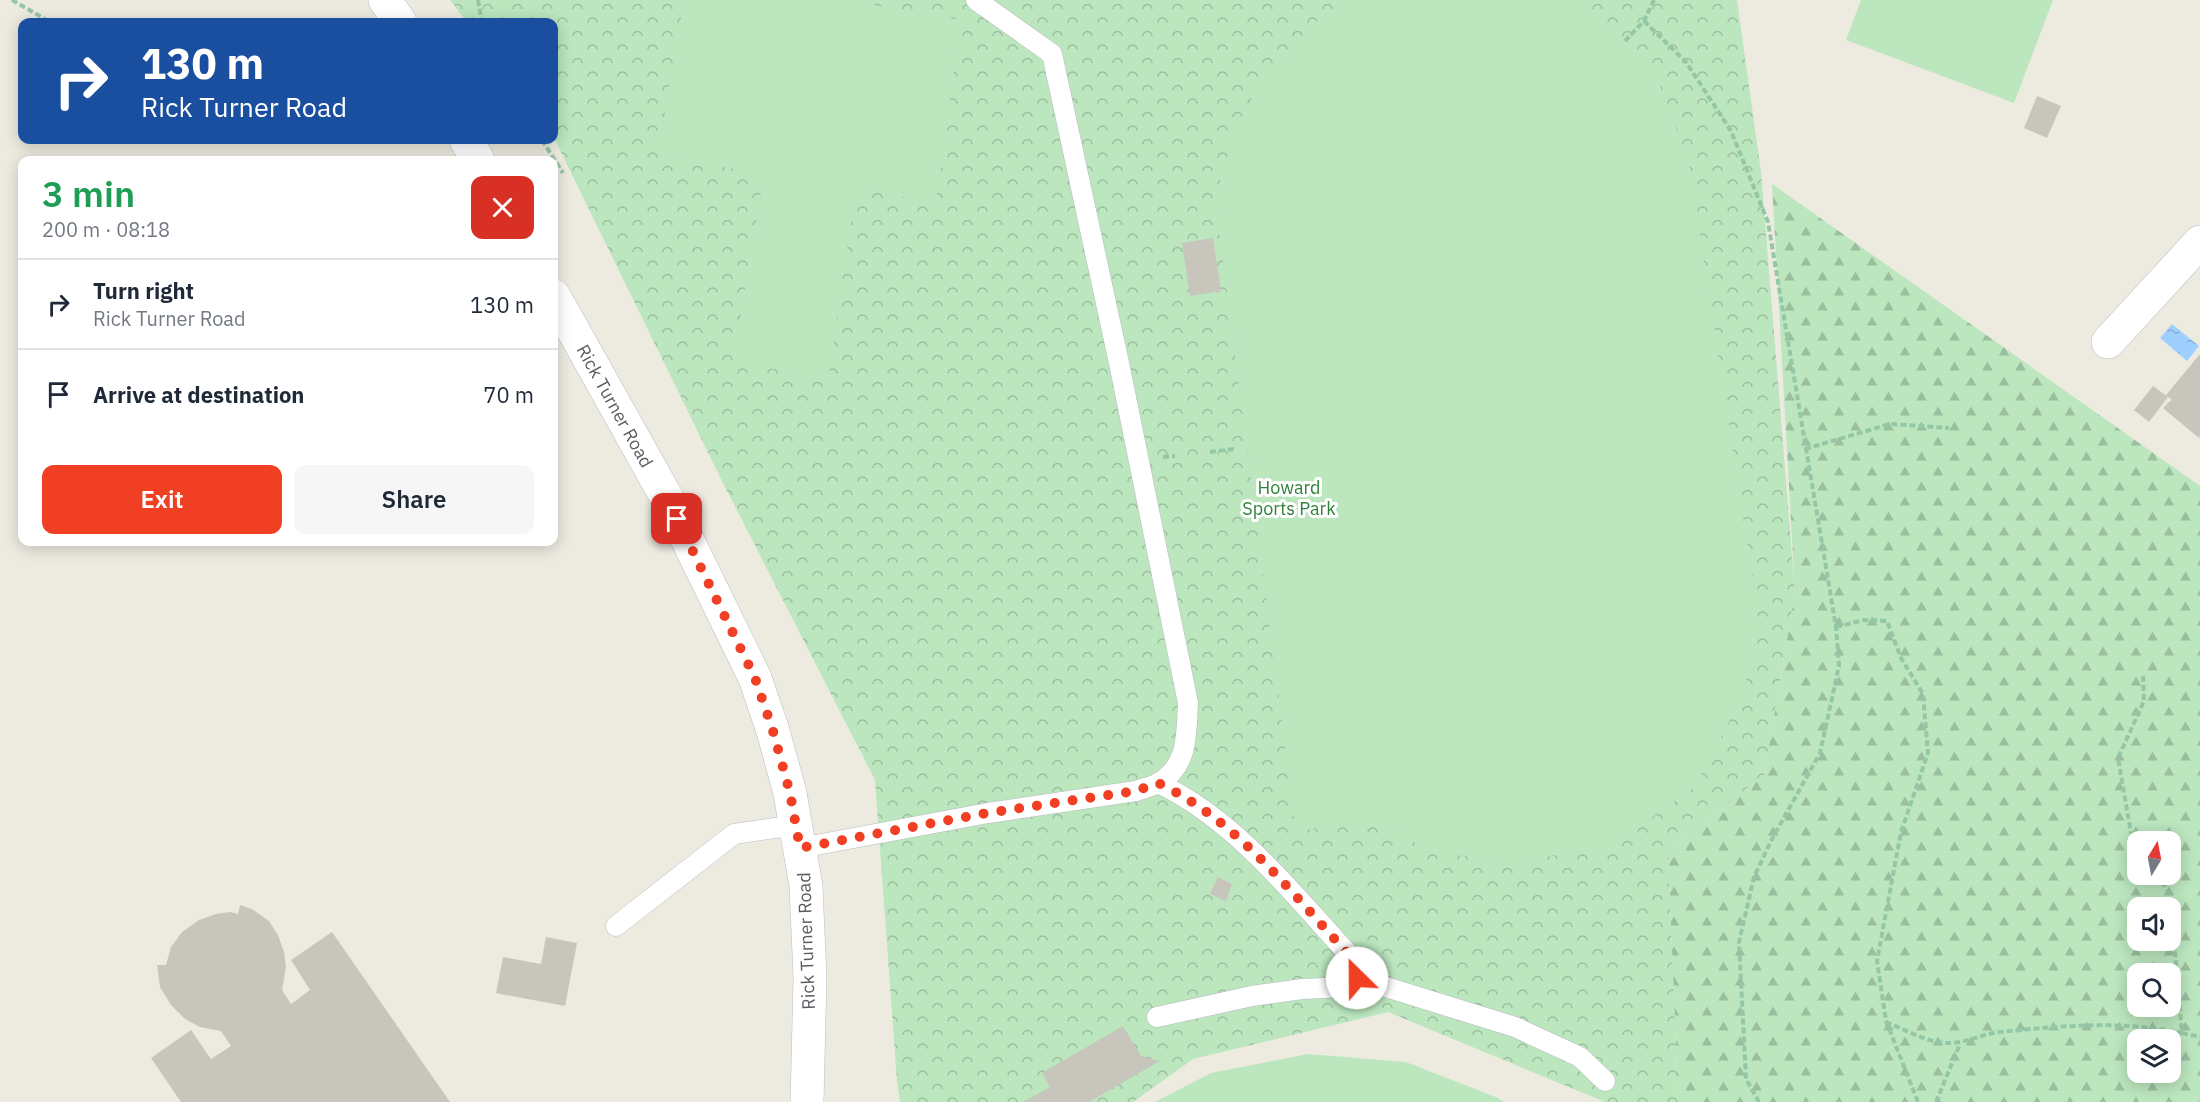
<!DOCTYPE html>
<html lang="en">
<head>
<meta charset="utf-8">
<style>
  :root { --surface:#fff; --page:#f6f6f7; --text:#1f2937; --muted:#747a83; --line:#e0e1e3; --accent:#f03f23 }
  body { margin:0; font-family:"IBM Plex Sans",sans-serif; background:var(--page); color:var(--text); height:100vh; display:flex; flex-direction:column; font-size:22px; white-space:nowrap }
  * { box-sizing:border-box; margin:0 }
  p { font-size:20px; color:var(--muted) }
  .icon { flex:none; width:33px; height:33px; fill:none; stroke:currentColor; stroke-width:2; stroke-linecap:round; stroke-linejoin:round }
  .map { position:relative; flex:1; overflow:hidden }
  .drawer { position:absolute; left:18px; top:156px; width:540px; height:390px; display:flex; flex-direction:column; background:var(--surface); border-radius:12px; box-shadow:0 3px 15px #0003 }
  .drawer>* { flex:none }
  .top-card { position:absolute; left:18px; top:18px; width:540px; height:126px; border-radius:12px; box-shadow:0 3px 15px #0003; background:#1a4fa0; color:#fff; overflow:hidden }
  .needle { width:39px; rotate:10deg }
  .buttons { position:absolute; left:2127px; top:831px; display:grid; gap:12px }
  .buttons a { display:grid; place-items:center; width:54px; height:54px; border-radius:12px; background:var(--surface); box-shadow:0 3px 15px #0003; font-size:30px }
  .pin { position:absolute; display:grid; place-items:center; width:51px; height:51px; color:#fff; margin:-26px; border-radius:12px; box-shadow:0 3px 9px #0006 }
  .me { position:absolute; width:66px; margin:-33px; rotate:337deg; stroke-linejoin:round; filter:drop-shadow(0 0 4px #0008) }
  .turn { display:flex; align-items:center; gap:21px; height:126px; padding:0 24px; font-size:27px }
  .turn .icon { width:78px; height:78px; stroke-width:2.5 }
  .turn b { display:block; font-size:42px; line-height:51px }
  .round { display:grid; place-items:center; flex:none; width:63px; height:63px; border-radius:12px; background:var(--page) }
  .overview { display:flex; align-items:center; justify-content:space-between; height:102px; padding:0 24px }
  h1 { font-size:36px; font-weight:600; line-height:45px; color:#1e9e55 }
  .action { display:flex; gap:12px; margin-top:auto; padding:12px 24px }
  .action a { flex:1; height:69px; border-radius:12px; background:var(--accent); color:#fff; font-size:24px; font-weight:600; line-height:69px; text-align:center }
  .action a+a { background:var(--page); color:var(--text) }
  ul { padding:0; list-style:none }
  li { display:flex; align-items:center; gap:18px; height:90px; padding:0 24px; border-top:2px solid var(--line) }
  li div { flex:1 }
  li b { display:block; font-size:22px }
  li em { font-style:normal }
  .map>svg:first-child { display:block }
  .forest { fill:url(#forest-firs); fill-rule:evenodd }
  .park { fill:url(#park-crowns) }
  .garden { fill:#bbe6be }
  .water { fill:url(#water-ripples) }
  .building { fill:#c8c5bd }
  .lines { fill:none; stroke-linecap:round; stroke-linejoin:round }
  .service-casing { stroke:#b8bbc0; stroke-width:21 }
  .minor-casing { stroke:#b8bbc0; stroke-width:34 }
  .secondary-casing { stroke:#b9bcc3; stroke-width:34 }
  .path { stroke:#94c7a5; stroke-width:4; stroke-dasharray:6 3; stroke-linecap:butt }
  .service { stroke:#fff; stroke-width:20 }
  .minor { stroke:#fff; stroke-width:33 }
  .secondary { stroke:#fff; stroke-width:33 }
  .route { stroke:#f03f23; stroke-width:10; stroke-dasharray:0 18 }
  .labels { text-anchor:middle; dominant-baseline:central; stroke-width:6; stroke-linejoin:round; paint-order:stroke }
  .street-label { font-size:18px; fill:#595d62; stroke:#fff }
  .park-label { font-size:18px; fill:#308239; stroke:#fff }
</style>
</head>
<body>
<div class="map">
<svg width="2200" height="1102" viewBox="0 0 2200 1102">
  <defs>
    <pattern id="forest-firs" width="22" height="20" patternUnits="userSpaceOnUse" patternTransform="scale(1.5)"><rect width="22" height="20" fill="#bbe6be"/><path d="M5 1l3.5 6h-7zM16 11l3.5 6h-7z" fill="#9bbe9e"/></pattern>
    <pattern id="park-crowns" width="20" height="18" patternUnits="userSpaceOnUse" patternTransform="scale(1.5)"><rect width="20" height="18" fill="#bbe6be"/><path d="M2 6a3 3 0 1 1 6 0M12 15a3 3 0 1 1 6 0" fill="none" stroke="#9bbe9e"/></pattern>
    <pattern id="water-ripples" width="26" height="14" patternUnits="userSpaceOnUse" patternTransform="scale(1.5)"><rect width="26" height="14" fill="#9ecfff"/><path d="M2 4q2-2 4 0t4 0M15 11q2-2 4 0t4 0" fill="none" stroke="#84abd2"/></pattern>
  </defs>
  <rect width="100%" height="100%" fill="#edebe0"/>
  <path class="forest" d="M1772 184 2200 486V1102H1678L1668 850 1764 775 1795 592ZM2138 842H2170V874H2138ZM2138 908H2170V940H2138ZM2138 974H2170V1006H2138ZM2138 1040H2170V1072H2138Z"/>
  <path class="park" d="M450 0H1737L1761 172 1795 592 1764 775 1668 850 1678 1102H1605L1388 1012 1193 1059 1133 1102H900L897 1081 875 780 722 481 554 138V22H467Z"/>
  <g class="garden">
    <path d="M684 0H845L961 20 936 203 856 189 828 378 733 362 764 174 658 156Z"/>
    <path d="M1350 0H1566L1613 27 1657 78 1688 158 1753 582 1758 633 1743 694 1696 786 1615 844 1519 862 1436 853 1370 821 1296 831 1215 199 1235 129 1260 83 1314 23Z"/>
    <path d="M1861 0H2053L2014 103 1846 40Z"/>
    <path d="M1308 1054 1406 1062 1498 1098 1504 1102H1155L1211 1073Z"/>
  </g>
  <path class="water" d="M2172 324 2199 346 2187 361 2160 338Z"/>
  <g class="building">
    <path d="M2037 96 2061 106 2047 138 2024 128Z"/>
    <path d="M1213 238 1221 291 1190 296 1182 243Z"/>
    <path d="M2200 354V436L2199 438 2163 408 2171 400 2173 401 2166 395Z"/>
    <path d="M2153 386 2168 397 2149 422 2134 410Z"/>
    <path d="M1218 877 1232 884 1226 901 1210 894Z"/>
    <path d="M240 905 252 909 269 921 278 935 284 952 286 967 282 990 291 1004 310 990 291 960 332 932 450 1102H181L151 1058 191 1030 211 1059 231 1046 221 1031 200 1027 185 1019 171 1005 160 987 157 965H166L171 947 182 932 199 920 216 914 230 912 238 914Z"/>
    <path d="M546 937 577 943 565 1006 496 993 503 957 541 964Z"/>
    <path d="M1123 1026 1141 1056 1160 1061 1089 1102H1023L1050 1087 1042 1073Z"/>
  </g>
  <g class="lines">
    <g class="service-casing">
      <g id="service">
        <path d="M1158 783C1236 820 1293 894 1351 957L1357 978"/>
        <path d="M800 848 988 813 1136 791C1143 788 1152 787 1158 783 1189 766 1186 734 1188 703L1119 363 1052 54 976 0"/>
        <path d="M616 926 734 834 796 825"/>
        <path d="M1357 978 1515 1027 1580 1057 1605 1081"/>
        <path d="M1157 1017 1252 996 1302 989 1346 987 1357 978"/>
      </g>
    </g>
    <g class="minor-casing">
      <path id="minor" d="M2108 342 2200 242"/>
    </g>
    <g class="secondary-casing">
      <g id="secondary">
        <path d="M385 0 400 22"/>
        <path d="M466 140 478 160"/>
        <path d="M554 296 668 500 755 678 773 731 790 793 806 886 810 978 807 1102"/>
      </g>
    </g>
    <g class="path">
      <path d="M12 0 50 22"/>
      <path d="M478 0 482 22"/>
      <path d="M1644 21 1686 62 1731 131 1768 222 1836 627 1839 666 1820 753 1771 841 1754 877 1739 942 1746 1079 1759 1102"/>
      <path d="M1625 41 1644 21 1654 0"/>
      <path d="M282 140H289"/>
      <path d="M542 140 563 173"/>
      <path d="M1805 449 1890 424 1949 428"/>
      <path d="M1210 452 1234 449"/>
      <path d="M1163 457 1175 456"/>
      <path d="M1836 627 1864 620 1887 621 1901 658 1923 694 1928 753 1901 832 1877 961 1886 1021 1918 1102"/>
      <path d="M2138 844 2131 833 2118 758 2144 701 2143 675"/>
      <path d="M1886 1022C1901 1028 1917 1037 1933 1041 1962 1048 1974 1035 2000 1032 2060 1026 2123 1020 2182 1033L2170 894 2157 874"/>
      <path d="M2182 1033 2200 1037"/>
      <path d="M1936 1102 1960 1044"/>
    </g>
    <use href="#service" class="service"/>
    <use href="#minor" class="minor"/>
    <use href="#secondary" class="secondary"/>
  </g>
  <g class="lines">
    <path class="route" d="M677 519 755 678 773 731 790 793 800 848 987 813 1136 791 1158 783C1237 820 1292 894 1351 957L1357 978"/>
  </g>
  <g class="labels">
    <g class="street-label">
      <text transform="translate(615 406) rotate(61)">Rick Turner Road</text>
      <text transform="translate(806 941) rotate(-92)">Rick Turner Road</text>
    </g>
    <g class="park-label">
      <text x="1289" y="487">Howard<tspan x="1289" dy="21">Sports Park</tspan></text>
    </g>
  </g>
</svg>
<div class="buttons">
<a><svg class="needle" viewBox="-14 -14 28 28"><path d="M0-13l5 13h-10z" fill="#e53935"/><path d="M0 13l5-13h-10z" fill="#747a83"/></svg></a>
<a><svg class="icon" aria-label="sound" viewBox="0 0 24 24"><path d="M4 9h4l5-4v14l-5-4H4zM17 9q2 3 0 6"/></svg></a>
<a><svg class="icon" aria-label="search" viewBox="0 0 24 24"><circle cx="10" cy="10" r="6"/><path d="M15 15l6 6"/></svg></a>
<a><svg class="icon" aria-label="layers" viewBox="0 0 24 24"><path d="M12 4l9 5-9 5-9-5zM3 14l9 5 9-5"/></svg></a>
</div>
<div class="pin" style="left:677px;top:519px;background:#d93025"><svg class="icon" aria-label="arrive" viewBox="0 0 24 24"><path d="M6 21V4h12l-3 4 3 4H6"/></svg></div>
<svg class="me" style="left:1357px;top:978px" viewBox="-20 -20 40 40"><circle r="19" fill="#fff"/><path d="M0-13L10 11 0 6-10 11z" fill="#f03f23"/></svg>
<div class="top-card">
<div class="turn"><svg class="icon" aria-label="right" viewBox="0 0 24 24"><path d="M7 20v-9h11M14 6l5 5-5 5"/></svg><div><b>130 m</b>Rick Turner Road</div></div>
</div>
<section class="drawer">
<div class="overview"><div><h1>3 min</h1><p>200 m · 08:18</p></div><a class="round" style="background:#d93025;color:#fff"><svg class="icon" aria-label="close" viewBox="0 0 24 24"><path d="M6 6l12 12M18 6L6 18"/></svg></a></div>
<ul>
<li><svg class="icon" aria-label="right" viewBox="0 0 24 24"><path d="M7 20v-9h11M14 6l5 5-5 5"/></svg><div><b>Turn right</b><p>Rick Turner Road</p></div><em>130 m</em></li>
<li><svg class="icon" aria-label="arrive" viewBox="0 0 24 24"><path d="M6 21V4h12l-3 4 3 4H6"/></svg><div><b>Arrive at destination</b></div><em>70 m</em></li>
</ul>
<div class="action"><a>Exit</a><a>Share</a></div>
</section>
</div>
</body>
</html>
